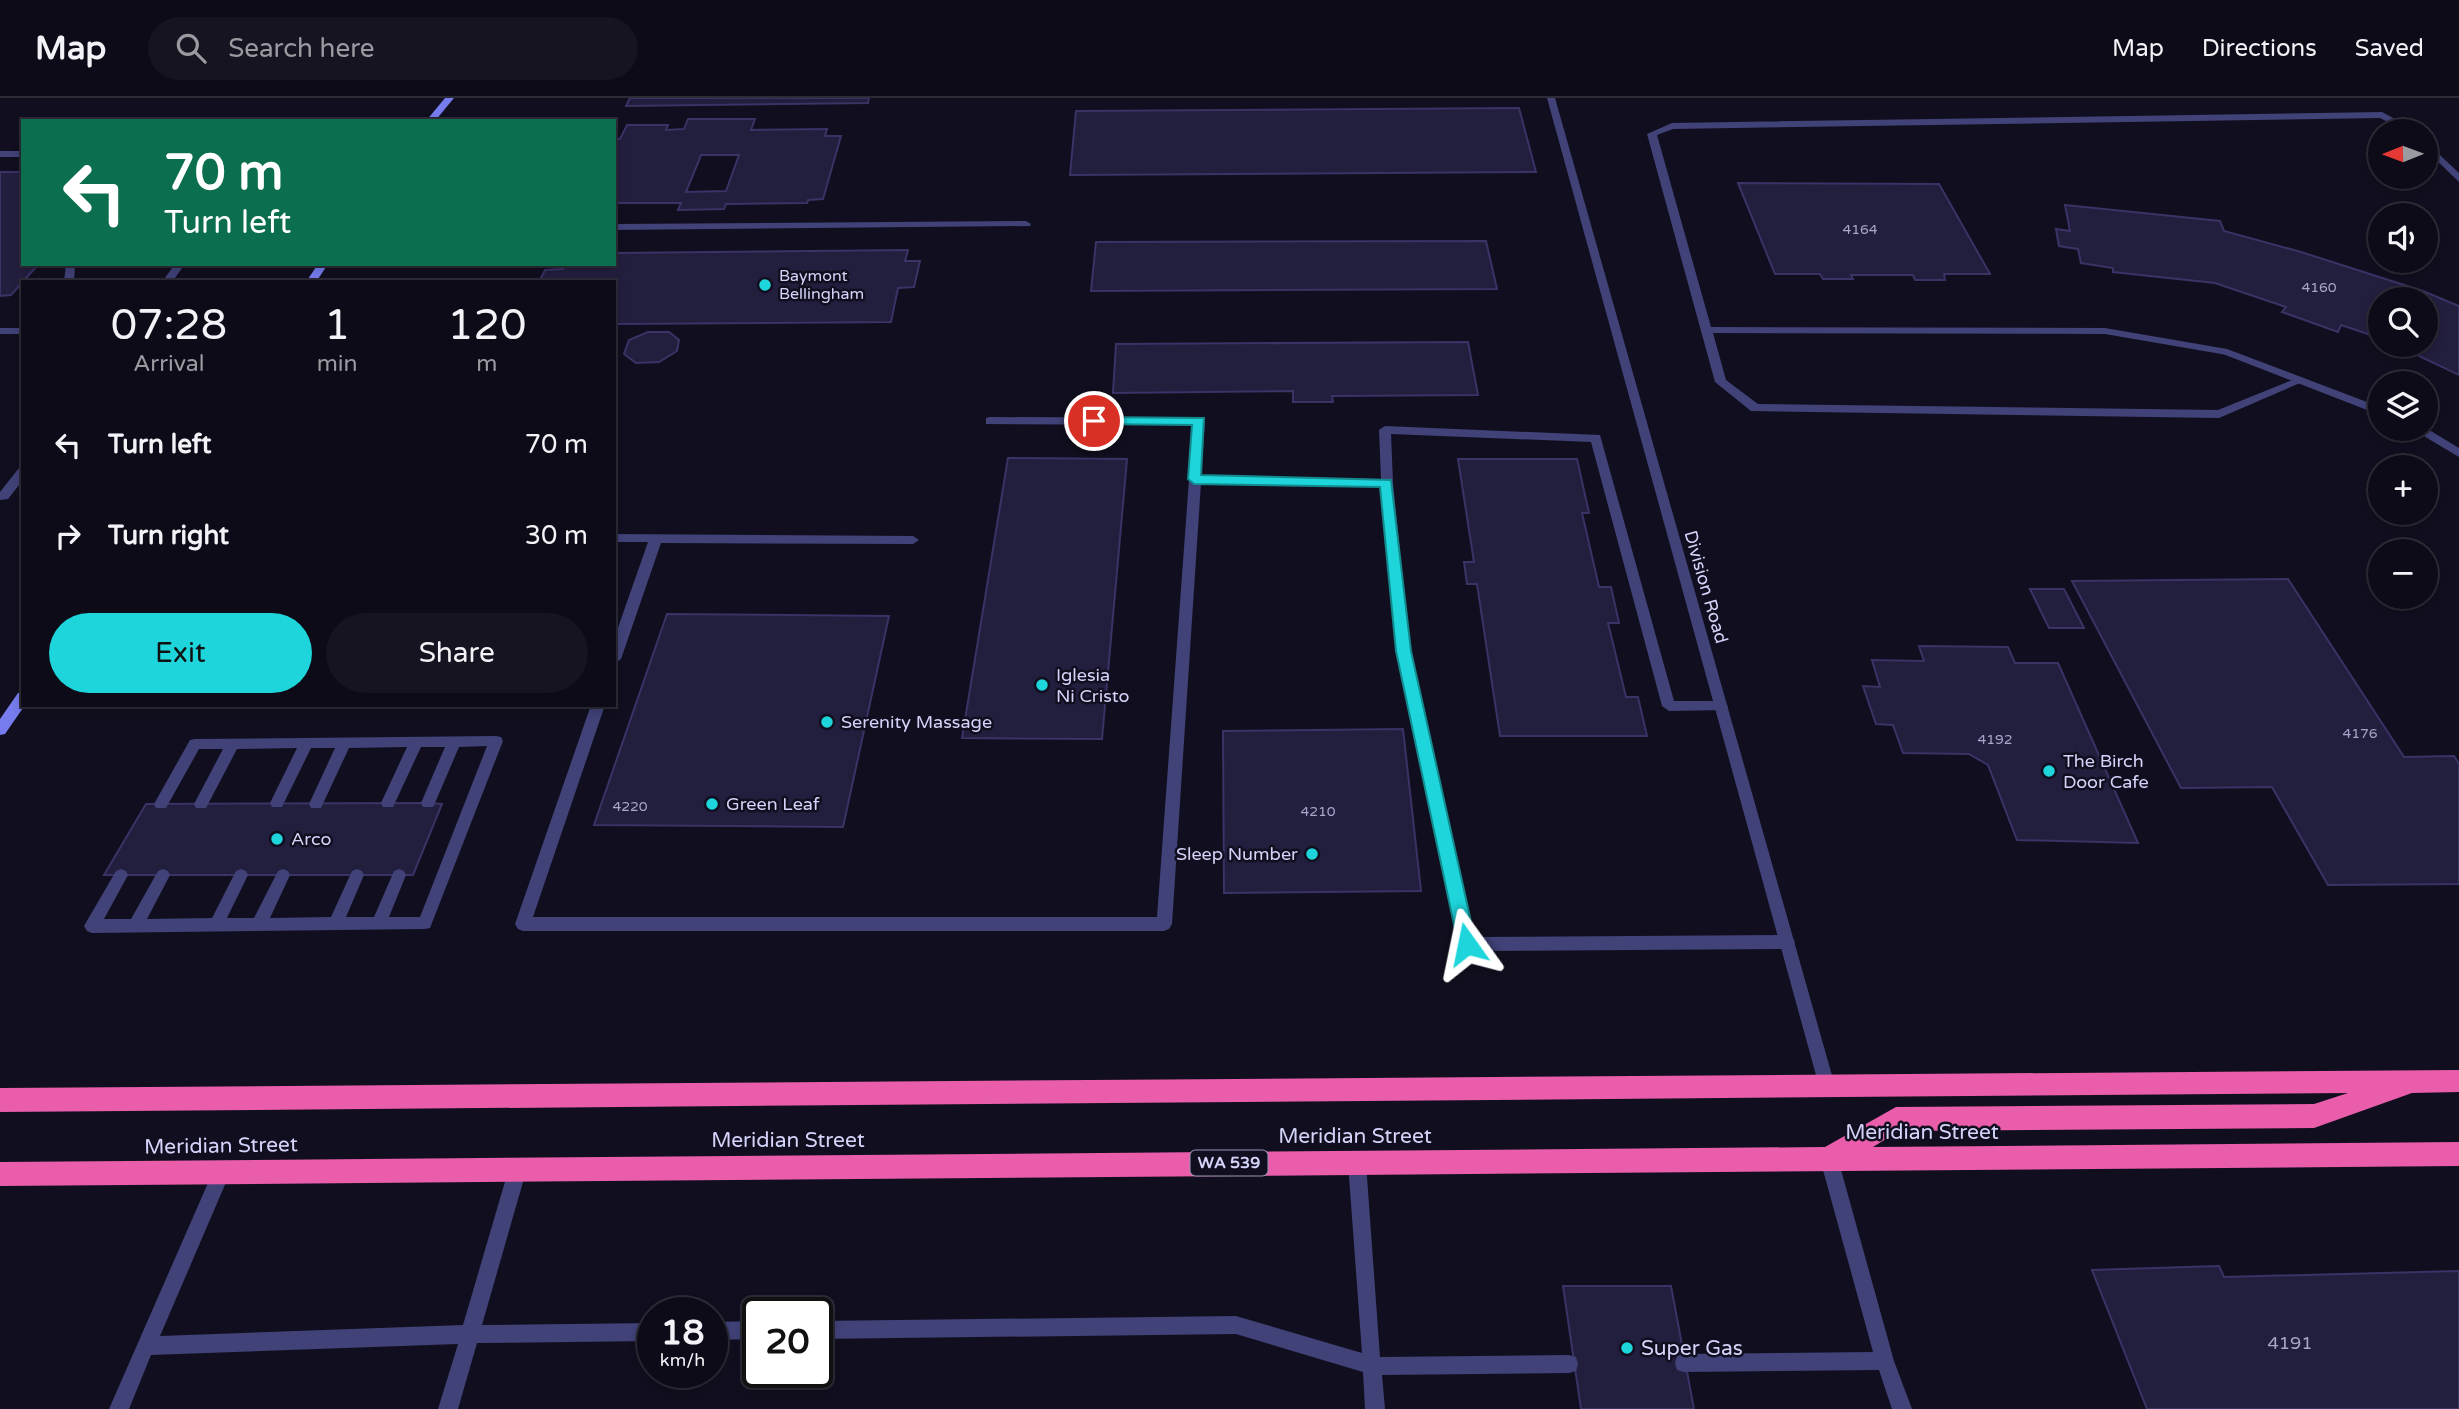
<!DOCTYPE html>
<html lang="en">
<head>
<meta charset="utf-8">
<style>
  :root { --surface:#0d0b17; --page:#161420; --text:#f1f3f6; --muted:#9a9ba1; --line:#2d2b36; --accent:#1dd5db }
  body { margin:0; font-family:"Varela Round",sans-serif; background:var(--page); color:var(--text); height:100vh; display:flex; flex-direction:column; font-size:26px; white-space:nowrap }
  * { box-sizing:border-box; margin:0 }
  p { font-size:23px; color:var(--muted) }
  .icon { flex:none; width:38px; height:38px; fill:none; stroke:currentColor; stroke-width:2; stroke-linecap:round; stroke-linejoin:round }
  .map { position:relative; flex:1; overflow:hidden }
  .sheet { position:absolute; left:21px; top:182px; width:595px; height:427px; display:flex; flex-direction:column; background:var(--surface); border-radius:0px; box-shadow:0 4px 10px #0003,0 0 0 2px var(--line) }
  .sheet>* { flex:none }
  .hud { position:absolute; left:21px; top:21px; width:595px; height:147px; border-radius:0px; box-shadow:0 4px 10px #0003,0 0 0 2px var(--line); background:#0b6e4f; color:#fff; overflow:hidden }
  .needle { width:46px; rotate:269deg }
  .tools { position:absolute; left:2368px; top:21px; display:grid; gap:14px }
  .tools a { display:grid; place-items:center; width:70px; height:70px; border-radius:50%; background:var(--surface); box-shadow:0 4px 10px #0003,0 0 0 2px var(--line); font-size:35px }
  .speed { position:absolute; left:637px; top:1199px; display:flex; gap:14px; font-size:35px; font-weight:700; text-align:center }
  .speed>* { display:grid; place-content:center; width:91px; height:91px; border-radius:50%; background:var(--surface); box-shadow:0 4px 10px #0003,0 0 0 2px var(--line); line-height:1 }
  .speed small { font-size:18px; font-weight:400 }
  .speed .limit { border:4px solid #111; border-radius:10px; background:#fff; color:#111 }
  .pin { position:absolute; display:grid; place-items:center; width:60px; height:60px; color:#fff; margin:-30px; border:4px solid #fff; border-radius:50%; box-shadow:0 2px 7px #0007 }
  .me { position:absolute; width:77px; margin:-38px; rotate:348deg; stroke-linejoin:round; filter:drop-shadow(0 0 5px #0008) }
  .turn { display:flex; align-items:center; gap:24px; height:147px; padding:0 28px; font-size:32px }
  .turn .icon { width:91px; height:91px; stroke-width:2.5 }
  .turn b { display:block; font-size:49px; line-height:60px }
  .eta { display:flex; justify-content:space-evenly; align-items:center; height:119px; text-align:center }
  .eta b { font-size:42px; font-weight:600; line-height:49px }
  .cta { display:flex; gap:14px; margin-top:auto; padding:14px 28px }
  .cta a { flex:1; height:80px; border-radius:42px; background:var(--accent); color:#111; font-size:28px; font-weight:600; line-height:80px; text-align:center }
  .cta a+a { background:var(--page); color:var(--text) }
  ul { padding:0; list-style:none }
  li { display:flex; align-items:center; gap:21px; height:91px; padding:0 28px }
  li div { flex:1 }
  li b { display:block; font-size:26px }
  li em { font-style:normal }
  header { display:flex; align-items:center; gap:42px; box-sizing:border-box; height:98px; padding:0 35px; background:var(--surface); border-bottom:2px solid var(--line) }
  header strong { font-size:33px }
  nav { display:flex; gap:38px; margin-inline-start:auto; font-size:24px }
  .search { width:490px; height:63px; background:var(--page); display:flex; align-items:center; gap:18px; box-sizing:border-box; padding:0 24px; border-radius:38px; color:var(--muted); font-size:26px }
  .map>svg:first-child { display:block }
  .building { fill:#221e3d; stroke:#393366; stroke-width:2; fill-rule:evenodd }
  .lines { fill:none; stroke-linecap:round; stroke-linejoin:round }
  .lane { fill:#404278; fill-rule:evenodd }
  .street { fill:#404278; fill-rule:evenodd }
  .secondary { fill:#767ced; fill-rule:evenodd }
  .highway { fill:#e95dab; fill-rule:evenodd }
  .route { fill:#1dd5db; stroke:#138a8e; stroke-width:2 }
  .poi-dot { fill:#1dd5db; stroke:#110f1f; stroke-width:2.5 }
  .labels { text-anchor:middle; dominant-baseline:central; stroke-width:5; stroke-linejoin:round; paint-order:stroke }
  .number-label { font-size:14px; fill:#a8a6ca }
  .far-poi-label { font-size:16px; fill:#d4d3f9; stroke:#110f1f; text-anchor:start }
  .shield { fill:#110f1f; stroke:#9a98b8; stroke-width:2 }
  .shield-label { font-size:16px; font-weight:bold; fill:#d4d3f9 }
  .street-label { font-size:18px; fill:#d4d3f9; stroke:#110f1f }
  .poi-label { font-size:18px; fill:#d4d3f9; stroke:#110f1f; text-anchor:start }
  .near-number-label { font-size:18px; fill:#a8a6ca }
  .near-street-label { font-size:21px; fill:#d4d3f9; stroke:#110f1f }
  .near-poi-label { font-size:21px; fill:#d4d3f9; stroke:#110f1f; text-anchor:start }
</style>
</head>
<body>
<header>
<strong>Map</strong>
<div class="search"><svg class="icon" aria-label="search" viewBox="0 0 24 24"><circle cx="10" cy="10" r="6"/><path d="M15 15l6 6"/></svg>Search here</div>
<nav><a>Map</a><a>Directions</a><a>Saved</a></nav>
</header>
<div class="map">
<svg width="2459" height="1311" viewBox="0 0 2459 1311">
  <rect width="100%" height="100%" fill="#110f1f"/>
  <g class="building">
    <path d="M630 0H869L868 5 626 8Z"/>
    <path d="M1519 10 1536 74 1070 77 1076 13Z"/>
    <path d="M688 21H755L751 32 827 31 825 38H841L823 101 808 102 807 105 726 106 724 111 678 112 681 105H614V41H620L627 27H668L666 32 684 31ZM701 57H739L726 93 686 94Z"/>
    <path d="M0 74H23V166L105 168 36 169 11 197 0 198Z"/>
    <path d="M1738 85 1939 86 1990 176H1944L1945 182H1915L1913 177H1851L1853 181H1823L1820 176H1775Z"/>
    <path d="M2065 107 2220 123 2224 133 2301 154 2423 193 2459 208V277L2396 247H2426V201H2380V240L2341 227 2338 234 2282 214 2286 209 2215 185 2113 174V170L2081 165 2078 151 2059 148 2056 131 2070 133Z"/>
    <path d="M1486 143 1497 191 1091 193 1096 144Z"/>
    <path d="M908 152 905 163H920L914 189 898 190 891 224 614 226V184H539L545 172 563 171 566 166H614V155Z"/>
    <path d="M648 234H669L679 242 677 253 659 264 636 265 624 256 629 242Z"/>
    <path d="M1468 244 1478 297 1332 298 1333 304H1293V293L1113 295 1116 246Z"/>
    <path d="M1008 360 1127 361 1102 641 962 640Z"/>
    <path d="M1458 361H1577L1589 415H1582L1599 489H1611L1619 525H1608L1626 599H1638L1647 638H1500L1477 486H1467L1464 464H1474Z"/>
    <path d="M2288 481 2404 659 2454 658 2459 666V786L2328 787 2272 689 2181 690 2072 483Z"/>
    <path d="M2030 491H2064L2084 530H2049Z"/>
    <path d="M667 516 889 518 843 729 594 727Z"/>
    <path d="M1919 548 2008 549 2015 565H2058L2138 745 2017 742 1988 667 1969 656 1903 655 1893 627 1876 626 1863 588 1880 589 1872 562 1924 563Z"/>
    <path d="M1403 631 1421 793 1224 795 1223 633Z"/>
    <path d="M428 705 442 706 413 777H104L146 706Z"/>
    <path d="M2219 1168 2224 1179 2459 1173V1311H2147L2092 1172Z"/>
    <path d="M1563 1188H1671L1694 1311H1581Z"/>
  </g>
  <g class="lines">
    <g class="lane">
      <path d="M2382 14 2417 33H2406L2380 20 1673 31 1657 37 1711 229 2105 230 2227 251 2232 254 2227 257 2105 236 1713 235 1726 282 1758 306 2218 312 2297 280 2301 279 2307 282 2219 320 1751 313 1715 284 1647 36 1672 25Z"/>
      <path d="M2426 44 2459 75V84L2426 52Z"/>
      <rect x="0" y="53" width="23" height="6"/>
      <path d="M1026 123 1031 126 1030 128 614 132V126Z"/>
      <path d="M66 166 75 168 74 184H64Z"/>
      <path d="M175 166H185L172 184H162Z"/>
      <rect x="0" y="230" width="23" height="6"/>
      <path d="M990 319 1203 320 1205 323 1201 377 1381 381 1379 332 1385 328 1600 337 1674 603H1721L1728 608 1726 612 1669 613 1662 608 1591 344 1391 336 1393 385 1410 553 1473 839 1787 837 1792 839 1795 844 1792 849 1787 851 1467 853 1462 851 1396 553 1381 389 1201 385 1172 826 1169 831 1164 833H523L518 831 515 826 591 607H605L533 819H1157L1193 327 986 326V320Z"/>
      <path d="M23 369V382L8 401 0 402V394L19 370Z"/>
      <path d="M614 436 913 438 919 442 913 446 661 445 621 561 614 566V541L648 444H614Z"/>
      <path d="M496 638 501 639 503 643 430 830 425 831 92 835 87 833 84 828 116 773 121 771 126 773 128 777 104 821H131L158 773 163 771 168 773 170 777 147 821 212 820 236 773 241 771 246 773 248 777 227 820H254L278 773 283 771 288 773 290 777 270 820 331 819 352 773 357 771 362 773 364 777 346 819H374L394 773 399 771 404 773 406 777 389 819H420L487 648 459 649 435 705 433 709H423L421 705 445 649H421L393 709H383L381 705 407 649 349 650 321 710H311L309 706 335 650H311L282 709H272L270 705 297 650 237 651 206 710H196L194 706 223 651H199L166 710H156L154 706 190 642 195 641Z"/>
      <path d="M1829 1053 1835 1055 1838 1061 1894 1263 1912 1311H1892L1879 1272 1684 1274 1677 1272 1675 1265 1677 1258 1684 1256 1873 1254 1820 1061 1823 1055Z"/>
      <path d="M1357 1057 1363 1059 1366 1065 1380 1259 1569 1257 1576 1259 1578 1266 1576 1273 1569 1275 1382 1277 1385 1311H1365L1363 1274 1236 1236 817 1241V1223L1236 1218 1362 1255 1348 1065 1351 1059Z"/>
      <path d="M518 1062 524 1064 527 1070 482 1227 653 1225V1243L477 1245 458 1311H438L458 1246 151 1257 129 1311H109L215 1069 221 1067 227 1069 230 1075 160 1238 463 1227 509 1070 512 1064Z"/>
      <path d="M758 1223V1241L712 1242V1224Z"/>
    </g>
    <g class="street">
      <path d="M1547 0H1555L1835 988 1833 993 1827 996 1821 993 1819 988Z"/>
      <path d="M2227 251 2380 309V317L2223 256 2222 254Z"/>
      <path d="M2426 330 2459 350V359L2412 331Z"/>
    </g>
    <g class="secondary">
      <path d="M445 0H454L435 23H426Z"/>
      <path d="M318 166H328L316 184H306Z"/>
      <path d="M23 594V607H25L5 636 0 637V621L18 595Z"/>
    </g>
    <path class="highway" d="M2459 972V994L2412 995 2314 1030 1899 1033 1873 1049 2459 1044V1068L0 1088V1064L1825 1049 1896 1009 2314 1006 2348 995 0 1014V990Z"/>
  </g>
  <path class="route" d="M1094 319 1204 320 1201 377 1391 382 1411 553 1476 846 1473 851 1467 854 1461 851 1458 846 1396 553 1380 389 1194 386 1188 381 1192 327 1090 326V320Z"/>
  <g class="poi-dot">
    <circle cx="765" cy="187" r="7"/>
    <circle cx="1042" cy="587" r="7"/>
    <circle cx="827" cy="624" r="7"/>
    <circle cx="2049" cy="673" r="7"/>
    <circle cx="712" cy="706" r="7"/>
    <circle cx="277" cy="741" r="7"/>
    <circle cx="1312" cy="756" r="7"/>
    <circle cx="1627" cy="1250" r="7"/>
  </g>
  <g class="labels">
    <g class="number-label">
      <text x="1860" y="131">4164</text>
      <text x="2319" y="189">4160</text>
      <text x="2360" y="635">4176</text>
      <text x="1995" y="641">4192</text>
      <text x="630" y="708">4220</text>
      <text x="1318" y="713">4210</text>
    </g>
    <g class="far-poi-label">
      <text x="779" y="178">Baymont<tspan x="779" dy="18">Bellingham</tspan></text>
    </g>
    <rect class="shield" x="1190.5" y="1052.5" width="77" height="25" rx="5"/>
    <g class="shield-label">
      <text x="1229" y="1065">WA 539</text>
    </g>
    <g class="street-label">
      <text transform="translate(1706 489) rotate(74)">Division Road</text>
    </g>
    <g class="poi-label">
      <text x="1056" y="577">Iglesia<tspan x="1056" dy="21">Ni Cristo</tspan></text>
      <text x="841" y="624">Serenity Massage</text>
      <text x="2063" y="663">The Birch<tspan x="2063" dy="21">Door Cafe</tspan></text>
      <text x="726" y="706">Green Leaf</text>
      <text x="291" y="741">Arco</text>
      <text x="1298" y="756" text-anchor="end">Sleep Number</text>
    </g>
    <g class="near-number-label">
      <text x="2290" y="1245">4191</text>
    </g>
    <g class="near-street-label">
      <text x="1922" y="1034">Meridian Street</text>
      <text x="1355" y="1038">Meridian Street</text>
      <text x="788" y="1042">Meridian Street</text>
      <text transform="translate(221 1048) rotate(-1)">Meridian Street</text>
    </g>
    <g class="near-poi-label">
      <text x="1641" y="1250">Super Gas</text>
    </g>
  </g>
</svg>
<div class="tools">
<a><svg class="needle" viewBox="-14 -14 28 28"><path d="M0-13l5 13h-10z" fill="#e53935"/><path d="M0 13l5-13h-10z" fill="#9a9ba1"/></svg></a>
<a><svg class="icon" aria-label="sound" viewBox="0 0 24 24"><path d="M4 9h4l5-4v14l-5-4H4zM17 9q2 3 0 6"/></svg></a>
<a><svg class="icon" aria-label="search" viewBox="0 0 24 24"><circle cx="10" cy="10" r="6"/><path d="M15 15l6 6"/></svg></a>
<a><svg class="icon" aria-label="layers" viewBox="0 0 24 24"><path d="M12 4l9 5-9 5-9-5zM3 14l9 5 9-5"/></svg></a>
<a>+</a>
<a>−</a>
</div>
<div class="speed"><div>18<small>km/h</small></div><div class="limit">20</div></div>
<div class="pin" style="left:1094px;top:323px;background:#d93025"><svg class="icon" aria-label="arrive" viewBox="0 0 24 24"><path d="M6 21V4h12l-3 4 3 4H6"/></svg></div>
<svg class="me" style="left:1467px;top:846px" viewBox="-20 -20 40 40"><path d="M0-17L14 15 0 8-14 15z" fill="#1dd5db" stroke="#fff" stroke-width="4"/></svg>
<div class="hud">
<div class="turn"><svg class="icon" aria-label="left" viewBox="0 0 24 24"><path d="M17 20v-9H6M10 6l-5 5 5 5"/></svg><div><b>70 m</b>Turn left</div></div>
</div>
<section class="sheet">
<div class="eta">
<div><b>07:28</b><p>Arrival</p></div>
<div><b>1</b><p>min</p></div>
<div><b>120</b><p>m</p></div>
</div>
<ul>
<li><svg class="icon" aria-label="left" viewBox="0 0 24 24"><path d="M17 20v-9H6M10 6l-5 5 5 5"/></svg><div><b>Turn left</b></div><em>70 m</em></li>
<li><svg class="icon" aria-label="right" viewBox="0 0 24 24"><path d="M7 20v-9h11M14 6l5 5-5 5"/></svg><div><b>Turn right</b></div><em>30 m</em></li>
</ul>
<div class="cta"><a>Exit</a><a>Share</a></div>
</section>
</div>
</body>
</html>
